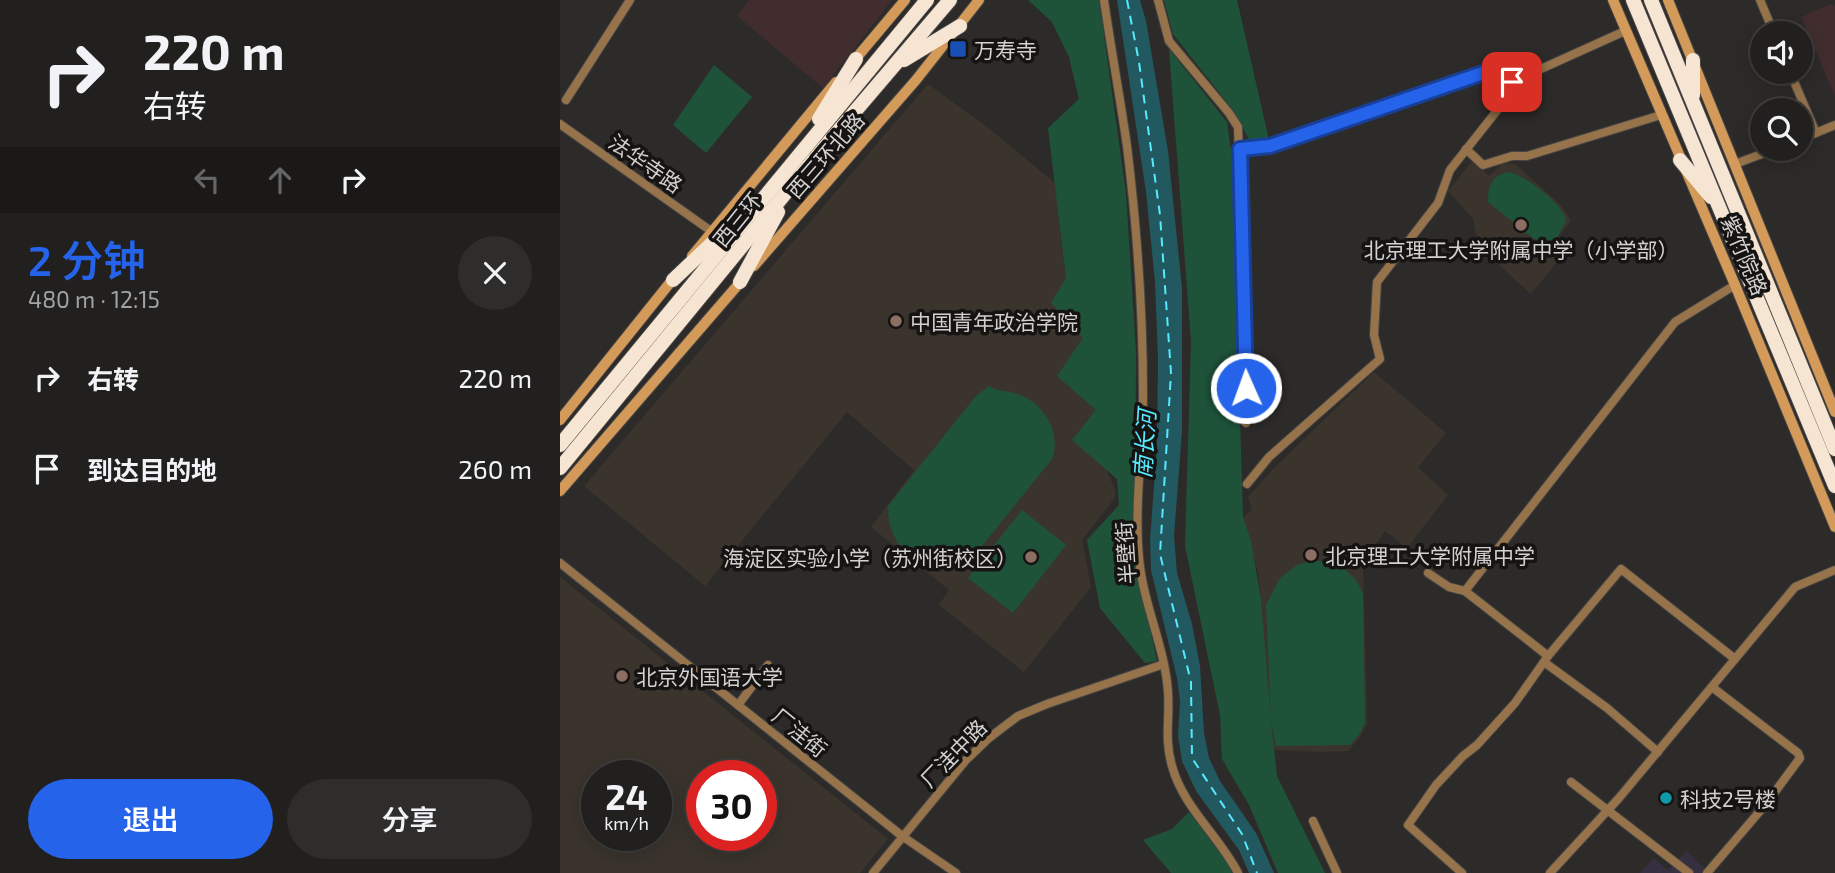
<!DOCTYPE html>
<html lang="zh">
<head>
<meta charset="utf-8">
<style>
  :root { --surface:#22201f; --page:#2e2d2c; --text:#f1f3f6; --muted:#a2a3a4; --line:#3f3e3d; --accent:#2563eb }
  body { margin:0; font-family:"Exo 2","Noto Sans SC",sans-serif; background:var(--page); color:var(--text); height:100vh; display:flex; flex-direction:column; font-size:26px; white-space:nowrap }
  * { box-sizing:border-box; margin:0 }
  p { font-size:23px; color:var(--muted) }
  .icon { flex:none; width:38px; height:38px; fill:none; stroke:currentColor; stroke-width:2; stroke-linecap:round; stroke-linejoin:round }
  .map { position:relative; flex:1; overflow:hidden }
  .details { display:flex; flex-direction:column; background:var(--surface); width:560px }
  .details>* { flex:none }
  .banner { background:#22201f; color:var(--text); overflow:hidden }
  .controls { position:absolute; left:1190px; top:21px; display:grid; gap:14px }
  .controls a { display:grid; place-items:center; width:63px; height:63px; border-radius:50%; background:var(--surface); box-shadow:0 4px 18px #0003,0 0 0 2px var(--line); font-size:35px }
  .speed { position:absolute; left:21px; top:760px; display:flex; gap:14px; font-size:35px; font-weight:700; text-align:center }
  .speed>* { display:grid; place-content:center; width:91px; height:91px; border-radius:50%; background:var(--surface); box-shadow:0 4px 18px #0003,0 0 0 2px var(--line); line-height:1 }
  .speed small { font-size:18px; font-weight:400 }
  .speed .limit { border:10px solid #d22; background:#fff; color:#111 }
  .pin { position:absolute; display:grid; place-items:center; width:60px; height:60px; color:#fff; margin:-30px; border-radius:14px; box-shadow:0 4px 10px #0006 }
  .me { position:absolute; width:77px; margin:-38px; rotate:358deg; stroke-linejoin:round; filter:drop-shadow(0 0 5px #0008) }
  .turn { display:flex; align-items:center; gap:24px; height:147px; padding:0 28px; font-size:32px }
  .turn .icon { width:91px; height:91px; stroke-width:2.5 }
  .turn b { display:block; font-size:49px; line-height:60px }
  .lanes { display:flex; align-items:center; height:66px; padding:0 28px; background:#0003; justify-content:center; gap:35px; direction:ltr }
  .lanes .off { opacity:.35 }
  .round { display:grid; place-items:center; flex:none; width:74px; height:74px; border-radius:37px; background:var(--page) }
  .overview { display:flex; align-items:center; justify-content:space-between; height:119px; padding:0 28px }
  h1 { font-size:42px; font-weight:600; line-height:52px; color:var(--accent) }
  .primary-button { display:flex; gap:14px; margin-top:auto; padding:14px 28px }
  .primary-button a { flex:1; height:80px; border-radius:42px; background:var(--accent); color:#fff; font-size:28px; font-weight:600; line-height:80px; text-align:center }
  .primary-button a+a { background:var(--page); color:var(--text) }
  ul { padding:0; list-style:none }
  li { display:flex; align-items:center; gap:21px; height:91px; padding:0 28px }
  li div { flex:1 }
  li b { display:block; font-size:26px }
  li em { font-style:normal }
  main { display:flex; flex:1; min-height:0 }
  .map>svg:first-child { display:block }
  .commercial { fill:#412d2e }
  .built { fill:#3a342d; fill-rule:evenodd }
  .medical { fill:#362f40 }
  .green { fill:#1e533a }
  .water { fill:#225860 }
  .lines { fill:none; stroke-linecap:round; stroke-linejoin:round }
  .ferry { stroke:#56eaff; stroke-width:2; stroke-dasharray:9 7; stroke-linecap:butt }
  .street-casing { stroke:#484644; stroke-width:10 }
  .secondary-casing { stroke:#484644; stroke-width:12 }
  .highway-casing { stroke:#484644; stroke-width:16 }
  .street { stroke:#96734b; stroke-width:8 }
  .secondary { stroke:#d39a59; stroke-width:10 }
  .highway { stroke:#f7e5d3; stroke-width:14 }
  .route-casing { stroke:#184099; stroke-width:18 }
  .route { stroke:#2563eb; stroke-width:12 }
  .transit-dot { fill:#1a4fb4; stroke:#151413; stroke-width:2.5 }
  .education-dot { fill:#8d6e63; stroke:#151413; stroke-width:2.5 }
  .culture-dot { fill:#0f9aa8; stroke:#151413; stroke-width:2.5 }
  .labels { text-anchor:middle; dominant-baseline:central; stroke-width:7; stroke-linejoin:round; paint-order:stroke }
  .poi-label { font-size:21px; fill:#d3d1d0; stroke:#151413; text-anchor:start }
  .street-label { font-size:21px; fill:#d3d1d0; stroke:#151413 }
  .water-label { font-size:23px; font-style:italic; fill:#56eaff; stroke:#151413 }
</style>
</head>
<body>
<main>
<section class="details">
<div class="banner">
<div class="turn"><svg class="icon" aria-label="right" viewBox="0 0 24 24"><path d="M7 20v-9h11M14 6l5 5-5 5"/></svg><div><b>220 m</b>右转</div></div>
<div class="lanes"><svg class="icon off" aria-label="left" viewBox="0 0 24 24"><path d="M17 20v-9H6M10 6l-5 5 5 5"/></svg><svg class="icon off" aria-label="ahead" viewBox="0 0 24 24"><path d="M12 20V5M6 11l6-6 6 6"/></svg><svg class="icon" aria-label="right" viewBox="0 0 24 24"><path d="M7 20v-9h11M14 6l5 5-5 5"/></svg></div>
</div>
<div class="overview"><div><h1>2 分钟</h1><p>480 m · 12:15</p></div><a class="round"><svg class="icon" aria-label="close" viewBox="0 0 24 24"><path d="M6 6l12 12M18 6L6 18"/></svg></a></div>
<ul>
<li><svg class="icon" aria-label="right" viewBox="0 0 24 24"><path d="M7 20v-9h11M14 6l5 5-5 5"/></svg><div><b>右转</b></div><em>220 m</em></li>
<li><svg class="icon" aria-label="arrive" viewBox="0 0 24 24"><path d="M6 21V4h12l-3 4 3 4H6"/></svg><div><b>到达目的地</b></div><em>260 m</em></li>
</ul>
<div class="primary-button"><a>退出</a><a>分享</a></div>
</section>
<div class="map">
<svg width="1275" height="873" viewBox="0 0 1275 873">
  <rect width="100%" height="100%" fill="#2d2b29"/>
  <g class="commercial">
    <path d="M189 0H332L263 88 177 16Z"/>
    <path d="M1271 4 1275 6V96L1241 17Z"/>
  </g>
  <g class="built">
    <path d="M368 84 431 130 495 183 506 278 523 338 536 410V460L546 469 556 492 554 499 522 540 531 587 464 672 379 605 389 590 311 527 354 470 287 412 145 586 24 486Z"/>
    <path d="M913 160 929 176 943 163 955 164 1002 206 1011 221 995 241 1007 250 971 294 919 247 913 219 888 191Z"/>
    <path d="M814 372 886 433 858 467 888 495 847 548 825 531 803 563 807 724 799 738 788 751 762 752 714 750 708 701 701 599 698 572 683 517 692 510 688 497 714 468Z"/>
    <path d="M0 577 328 839 300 873H0ZM96 775V835H37V775ZM201 775V835H142V775Z"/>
  </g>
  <path class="medical" d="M1126 851 1150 873H1080L1094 858 1108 870Z"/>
  <g class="green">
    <path d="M468 0H539L566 193 576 352 575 556 597 661 585 663 540 608 527 540 559 505 557 479 512 440 536 410 497 376 523 338 491 303 506 278 488 128 519 99 509 57 492 22Z"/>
    <path d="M604 0H677L709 140 690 141 673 110 613 34Z"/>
    <path d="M609 49 667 122 672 158 683 517 691 541 701 599 711 720 706 605 720 578 737 565 750 561H763L776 564 787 571 796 580 803 594 805 723 799 735 790 745 716 746 711 721 717 776 765 873H718L689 805 662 759 660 715 625 546 631 342Z"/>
    <path d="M154 65 192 97 146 153 113 125Z"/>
    <path d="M947 172C963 173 1004 204 1006 221L997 238 989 242 974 239 928 202C928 188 930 177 947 172Z"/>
    <path d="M429 386C438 393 450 390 460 395 484 404 502 433 492 459L410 561C368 586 327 550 328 506L415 397Z"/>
    <path d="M462 510 506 545 453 613 408 578Z"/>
    <path d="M629 812 667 862 672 873H611L583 840 612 829Z"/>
  </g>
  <path class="water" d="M557 0H580L586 21 608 151 622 288V431L614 536 617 573 632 624 640 666 644 733 649 758 660 781 696 833 714 873H689L679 850 636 791 622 761 618 736 620 701 617 678 591 570 590 540 597 446 598 359 595 282 586 192Z"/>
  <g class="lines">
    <path class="ferry" d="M567 0 579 62 600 215 611 373 600 554 631 682 632 758 682 834 697 873"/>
    <g class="street-casing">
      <g id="street">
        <path d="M544 0C551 49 560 97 567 146 577 228 583 312 583 394 583 448 574 504 579 558 583 604 605 647 608 692 610 718 604 739 612 766 623 807 659 836 678 873"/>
        <path d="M598 0 609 41 669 113 678 127 685 318 686 423"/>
        <path d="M1200 0 1214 33"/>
        <path d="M1230 72 1256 133"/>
        <path d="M6 100 70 0"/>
        <path d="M0 124 151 231"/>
        <path d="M1241 139 1275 125"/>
        <path d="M680 149 710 146 923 73 936 75 952 82 1065 31"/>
        <path d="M906 149 923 165 952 156H967L1101 115"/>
        <path d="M1175 164 1215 149"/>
        <path d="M687 484 709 457 820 359 814 335 817 282 878 203 890 170 943 103 952 82"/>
        <path d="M0 563 342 836 396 873"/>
        <path d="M868 573 889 587 905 591"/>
        <path d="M1175 659 1061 569 988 656 905 591 1115 322 1175 285"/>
        <path d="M984 662 1047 708 1098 752"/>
        <path d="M178 705 208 665"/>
        <path d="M1011 782 1129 873"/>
        <path d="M753 821 777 873"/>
        <path d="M313 873 406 760 429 738 458 716 487 704 604 664"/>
        <path d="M902 873 848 825 876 785 903 756 917 745 955 703 988 656"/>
        <path d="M990 873 1059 798 1235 587 1275 570"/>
        <path d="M1147 873 1206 804 1240 758 1238 753 1152 687"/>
      </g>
    </g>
    <g class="secondary-casing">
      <g id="secondary">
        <path d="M1053 0 1175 285 1275 527"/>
        <path d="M1108 0 1275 412"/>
        <path d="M293 62 345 0"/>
        <path d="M132 256 276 82"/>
        <path d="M194 266 356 80 419 0"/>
        <path d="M0 420 117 274"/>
        <path d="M0 491 183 279"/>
      </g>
    </g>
    <g class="highway-casing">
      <g id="highway">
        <path d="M1073 0 1275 486"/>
        <path d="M1091 0 1275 449"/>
        <path d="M344 60 400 26"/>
        <path d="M1133 95V60"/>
        <path d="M259 119 296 59"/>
        <path d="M1120 160 1151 197"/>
        <path d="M113 280 168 228"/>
        <path d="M180 282 218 212"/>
        <path d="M0 445 367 0"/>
        <path d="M0 468 233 184 390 0"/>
      </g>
    </g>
    <use href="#street" class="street"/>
    <use href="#secondary" class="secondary"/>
    <use href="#highway" class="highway"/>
  </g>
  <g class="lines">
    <g class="route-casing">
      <path id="route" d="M686 388 680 149 710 146 923 73 936 75 952 82"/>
    </g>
    <use href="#route" class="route"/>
  </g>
  <rect class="transit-dot" x="389" y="40" width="18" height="18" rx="3.5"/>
  <g class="education-dot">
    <circle cx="961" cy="225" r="7"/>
    <circle cx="336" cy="321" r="7"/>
    <circle cx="751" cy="555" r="7"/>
    <circle cx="471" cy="557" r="7"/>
    <circle cx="62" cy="676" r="7"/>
  </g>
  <circle class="culture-dot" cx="1106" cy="798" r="7"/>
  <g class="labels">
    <g class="poi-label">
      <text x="414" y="49">万寿寺</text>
      <text x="961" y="249" text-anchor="middle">北京理工大学附属中学（小学部）</text>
      <text x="350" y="321">中国青年政治学院</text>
      <text x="765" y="555">北京理工大学附属中学</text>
      <text x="457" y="557" text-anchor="end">海淀区实验小学（苏州街校区）</text>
      <text x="76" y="676">北京外国语大学</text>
      <text x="1120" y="798">科技2号楼</text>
    </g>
    <g class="street-label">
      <text transform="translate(265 155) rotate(-49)">西三环北路</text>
      <text transform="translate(86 163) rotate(35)">法华寺路</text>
      <text transform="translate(177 219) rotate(-51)">西三环</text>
      <text transform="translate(1185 255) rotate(67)">紫竹院路</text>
      <text transform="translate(565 553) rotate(-94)">半壁街</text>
      <text transform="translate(240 732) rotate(39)">厂洼街</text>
      <text transform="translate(393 753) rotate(-46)">厂洼中路</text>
    </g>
    <g class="water-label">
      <text transform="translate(584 444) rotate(-86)">南长河</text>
    </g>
  </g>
</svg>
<div class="controls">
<a><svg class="icon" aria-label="sound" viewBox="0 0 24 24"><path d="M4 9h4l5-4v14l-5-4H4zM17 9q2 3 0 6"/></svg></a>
<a><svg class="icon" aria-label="search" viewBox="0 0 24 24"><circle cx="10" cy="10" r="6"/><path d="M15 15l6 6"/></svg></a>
</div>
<div class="speed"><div>24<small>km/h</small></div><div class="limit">30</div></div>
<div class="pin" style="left:952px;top:82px;background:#d93025"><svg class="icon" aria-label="arrive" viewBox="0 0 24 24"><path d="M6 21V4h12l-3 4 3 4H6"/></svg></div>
<svg class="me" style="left:686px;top:388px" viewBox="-20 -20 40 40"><circle r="17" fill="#2563eb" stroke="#fff" stroke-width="3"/><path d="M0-11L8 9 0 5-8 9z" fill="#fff"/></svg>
</div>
</main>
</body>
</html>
